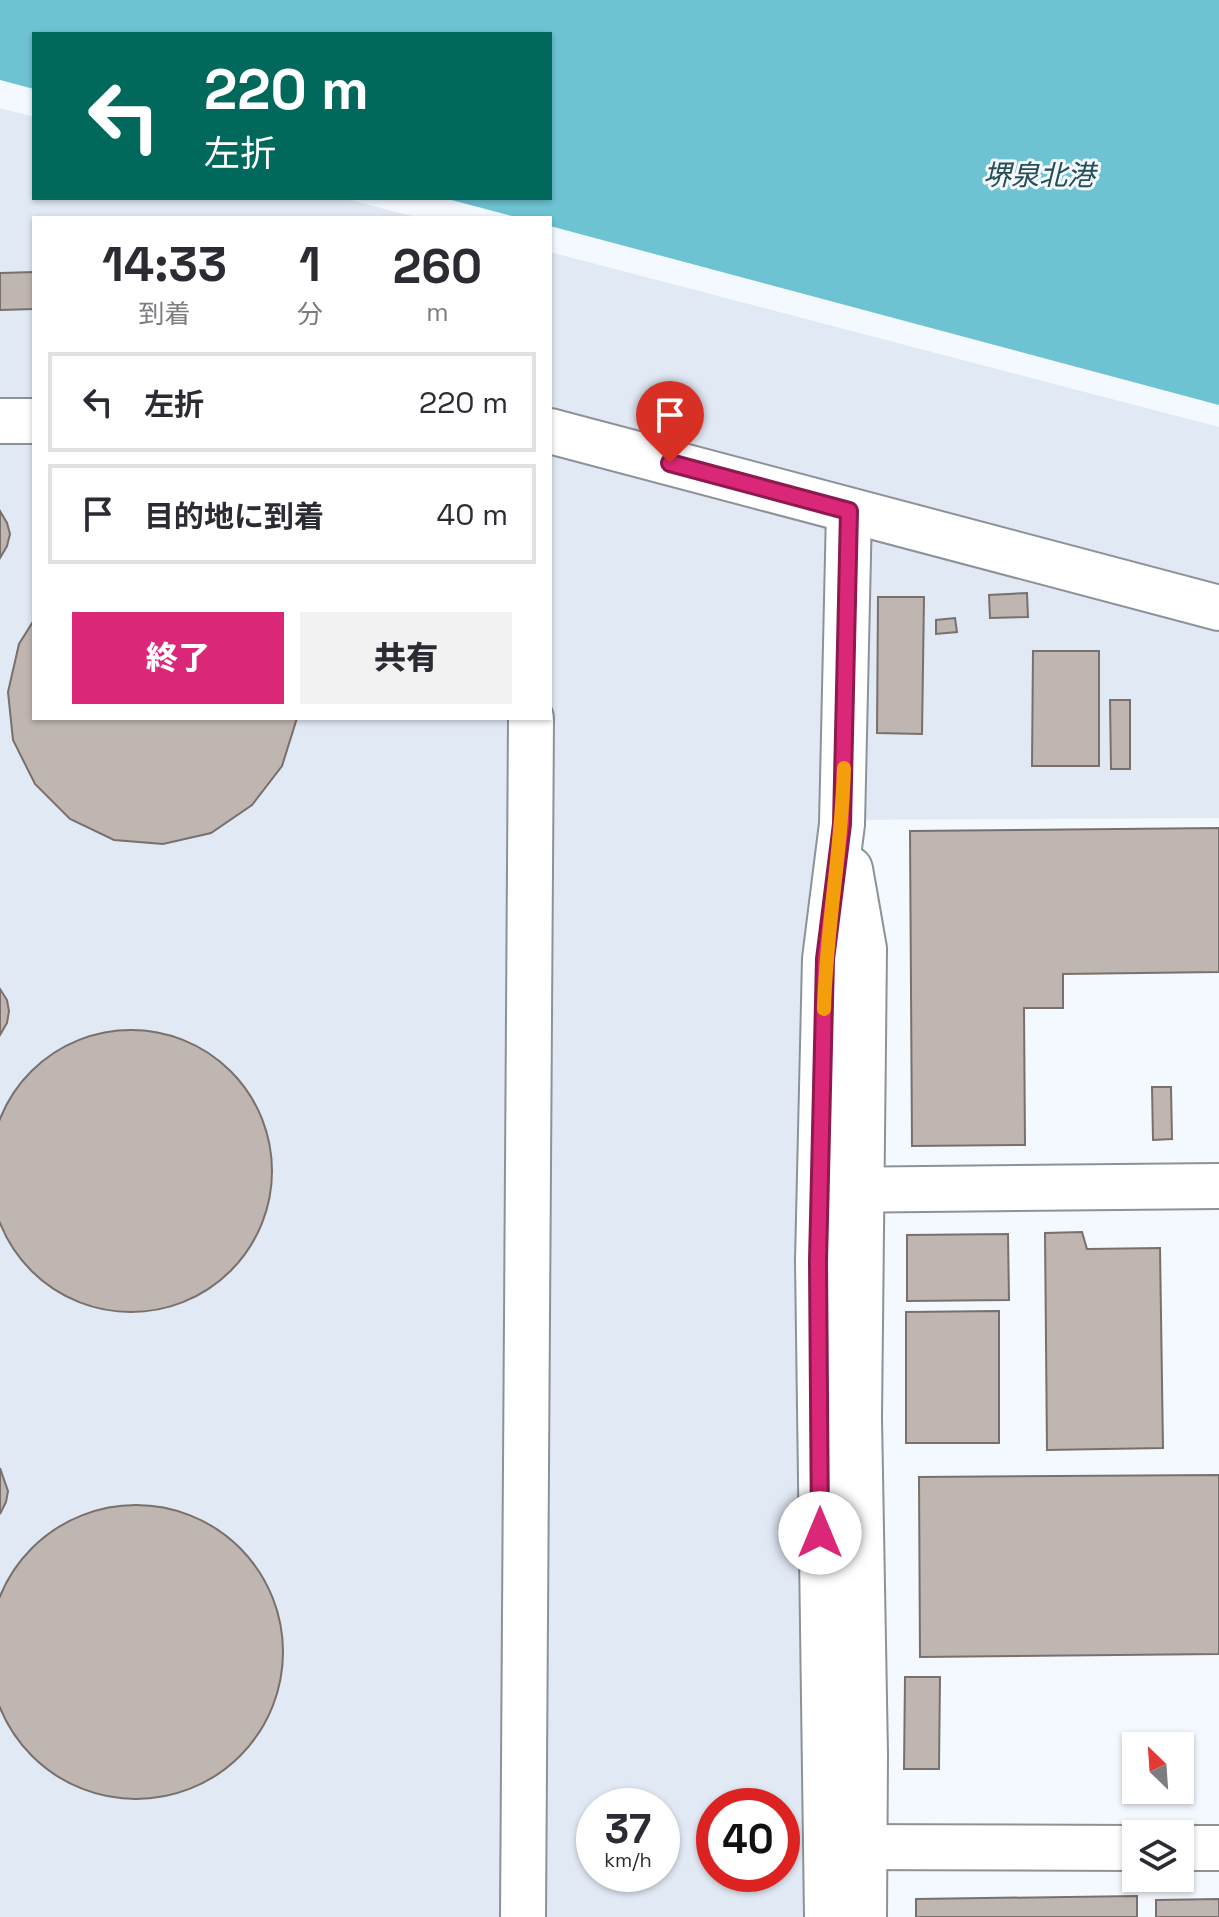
<!DOCTYPE html>
<html lang="ja">
<head>
<meta charset="utf-8">
<style>
  :root { --surface:#fff; --page:#f2f2f3; --text:#2b2b33; --muted:#7c7c81; --line:#e1e1e2; --accent:#db2777 }
  body { margin:0; font-family:"Space Grotesk","Noto Sans JP",sans-serif; background:var(--page); color:var(--text); height:100vh; display:flex; flex-direction:column; font-size:30px; white-space:nowrap }
  * { box-sizing:border-box; margin:0 }
  p { font-size:26px; color:var(--muted) }
  .icon { flex:none; width:44px; height:44px; fill:none; stroke:currentColor; stroke-width:2; stroke-linecap:round; stroke-linejoin:round }
  .map { position:relative; flex:1; overflow:hidden }
  .details { position:absolute; left:32px; top:216px; width:520px; height:504px; display:flex; flex-direction:column; background:var(--surface); border-radius:0px; box-shadow:0 2px 6px #0004 }
  .details>* { flex:none }
  .hud { position:absolute; left:32px; top:32px; width:520px; height:168px; border-radius:0px; box-shadow:0 2px 6px #0004; background:#00695c; color:#fff; overflow:hidden }
  .needle { width:52px; rotate:335deg }
  .tools { position:absolute; left:1122px; top:1732px; display:grid; gap:16px }
  .tools a { display:grid; place-items:center; width:72px; height:72px; border-radius:0px; background:var(--surface); box-shadow:0 2px 6px #0004; font-size:40px }
  .speed { position:absolute; left:576px; top:1788px; display:flex; gap:16px; font-size:40px; font-weight:700; text-align:center }
  .speed>* { display:grid; place-content:center; width:104px; height:104px; border-radius:50%; background:var(--surface); box-shadow:0 2px 6px #0004; line-height:1 }
  .speed small { font-size:20px; font-weight:400 }
  .speed .limit { border:12px solid #d22; background:#fff; color:#111 }
  .pin { position:absolute; display:grid; place-items:center; width:68px; height:68px; color:#fff; margin:-82px -34px; border-radius:50% 50% 50% 0; rotate:-45deg; box-shadow:0 0 8px #0007 }
  .pin .icon { rotate:45deg }
  .me { position:absolute; width:88px; margin:-44px; rotate:0deg; stroke-linejoin:round; filter:drop-shadow(0 0 6px #0008) }
  .turn { display:flex; align-items:center; gap:28px; height:168px; padding:0 40px; font-size:36px }
  .turn .icon { width:104px; height:104px; stroke-width:2.5 }
  .turn b { display:block; font-size:56px; line-height:68px }
  .eta { display:flex; justify-content:space-evenly; align-items:center; height:136px; text-align:center }
  .eta b { font-size:48px; font-weight:800; line-height:56px }
  .button { display:flex; gap:16px; margin-top:auto; padding:16px 40px }
  .button a { flex:1; height:92px; border-radius:0px; background:var(--accent); color:#fff; font-size:32px; font-weight:800; line-height:92px; text-align:center }
  .button a+a { background:var(--page); color:var(--text) }
  ul { padding:0; list-style:none }
  li { display:flex; align-items:center; gap:24px; height:100px; margin:0 16px 12px; padding:0 24px; border:4px solid var(--line); border-radius:0px }
  li div { flex:1 }
  li b { display:block; font-size:30px }
  li em { font-style:normal }
  .map>svg:first-child { display:block }
  .built { fill:#e1e9f4; fill-rule:evenodd }
  .water { fill:#6ec3d3 }
  .building { fill:#bfb6b2; stroke:#78706c; stroke-width:2 }
  .lines { fill:none; stroke-linecap:round; stroke-linejoin:round }
  .minor-casing { stroke:#8d9299; stroke-width:48 }
  .minor { stroke:#fff; stroke-width:44 }
  .route-casing { stroke:#8e194d; stroke-width:20 }
  .route { stroke:#db2777; stroke-width:14 }
  .slow { stroke:#f59e0b; stroke-width:14 }
  .labels { text-anchor:middle; dominant-baseline:central; stroke-width:6; stroke-linejoin:round; paint-order:stroke }
  .water-label { font-size:28px; font-style:italic; fill:#254d54; stroke:#f4f9ff }
</style>
</head>
<body>
<div class="map">
<svg width="1219" height="1917" viewBox="0 0 1219 1917">
  <rect width="100%" height="100%" fill="#f4f9ff"/>
  <path class="built" d="M0 108 34 117V198H343L419 218H34V718H550V252L1219 427V818L823 820 815 1917H0ZM594 1806H662V1874H594ZM714 1806H782V1874H714Z"/>
  <path class="water" d="M0 0H1219V405L550 226V218H519L444 198H550V34H34V89L0 80Z"/>
  <g class="building">
    <path d="M34 272V309L0 310V273Z"/>
    <path d="M0 511 7 523 10 534 7 546 0 558Z"/>
    <path d="M1027 593 1028 617 990 618 989 595Z"/>
    <path d="M878 597H924L922 734 877 733Z"/>
    <path d="M955 618 957 632 936 634V620Z"/>
    <path d="M34 620V718H297L282 766 252 805 211 833 163 844 114 840 70 819 35 784 13 740 8 692 19 644Z"/>
    <path d="M1033 651H1099V766H1032Z"/>
    <path d="M1110 700H1130V769H1111Z"/>
    <path d="M1219 828V972L1063 974V1008H1024L1025 1145 912 1146 910 831Z"/>
    <path d="M0 989 7 1000 9 1011 7 1023 0 1035Z"/>
    <circle cx="131" cy="1171" r="141"/>
    <path d="M1152 1087H1171L1172 1139 1153 1140Z"/>
    <path d="M1082 1232 1087 1249 1160 1248 1163 1448 1047 1450 1045 1233Z"/>
    <path d="M1008 1234 1009 1300 907 1301V1235Z"/>
    <path d="M999 1311V1443H906V1312Z"/>
    <path d="M0 1468 8 1491 6 1502 0 1514Z"/>
    <path d="M1219 1475V1654L920 1657 919 1477Z"/>
    <circle cx="136" cy="1652" r="147"/>
    <path d="M905 1677H940L939 1769H904Z"/>
    <path d="M1137 1896V1917H916V1899Z"/>
    <path d="M1219 1899V1917H1156V1900Z"/>
  </g>
  <g class="lines">
    <g class="minor-casing">
      <g id="minor">
        <path d="M0 421H34"/>
        <path d="M550 431 1219 608"/>
        <path d="M850 869 864 949 859 1418 865 1755 864 1917"/>
        <path d="M831 1190 1219 1186"/>
        <path d="M834 1847 1136 1848"/>
        <path d="M1180 1848H1219"/>
        <path d="M523 1917 531 718"/>
        <path d="M827 1917 818 1261 825 959 842 824 849 511"/>
      </g>
    </g>
    <use href="#minor" class="minor"/>
  </g>
  <g class="lines">
    <g class="route-casing">
      <path id="route" d="M670 463 849 511 842 824 825 959 818 1261 820 1533"/>
    </g>
    <use href="#route" class="route"/>
    <path class="slow" d="M824 1009C826 928 842 849 844 768"/>
  </g>
  <g class="labels">
    <g class="water-label">
      <text x="1039" y="175">堺泉北港</text>
    </g>
  </g>
</svg>
<div class="tools">
<a><svg class="needle" viewBox="-14 -14 28 28"><path d="M0-13l5 13h-10z" fill="#e53935"/><path d="M0 13l5-13h-10z" fill="#7c7c81"/></svg></a>
<a><svg class="icon" aria-label="layers" viewBox="0 0 24 24"><path d="M12 4l9 5-9 5-9-5zM3 14l9 5 9-5"/></svg></a>
</div>
<div class="speed"><div>37<small>km/h</small></div><div class="limit">40</div></div>
<div class="pin" style="left:670px;top:463px;background:#d93025"><svg class="icon" aria-label="arrive" viewBox="0 0 24 24"><path d="M6 21V4h12l-3 4 3 4H6"/></svg></div>
<svg class="me" style="left:820px;top:1533px" viewBox="-20 -20 40 40"><circle r="19" fill="#fff"/><path d="M0-13L10 11 0 6-10 11z" fill="#db2777"/></svg>
<div class="hud">
<div class="turn"><svg class="icon" aria-label="left" viewBox="0 0 24 24"><path d="M17 20v-9H6M10 6l-5 5 5 5"/></svg><div><b>220 m</b>左折</div></div>
</div>
<section class="details">
<div class="eta">
<div><b>14:33</b><p>到着</p></div>
<div><b>1</b><p>分</p></div>
<div><b>260</b><p>m</p></div>
</div>
<ul>
<li><svg class="icon" aria-label="left" viewBox="0 0 24 24"><path d="M17 20v-9H6M10 6l-5 5 5 5"/></svg><div><b>左折</b></div><em>220 m</em></li>
<li><svg class="icon" aria-label="arrive" viewBox="0 0 24 24"><path d="M6 21V4h12l-3 4 3 4H6"/></svg><div><b>目的地に到着</b></div><em>40 m</em></li>
</ul>
<div class="button"><a>終了</a><a>共有</a></div>
</section>
</div>
</body>
</html>
